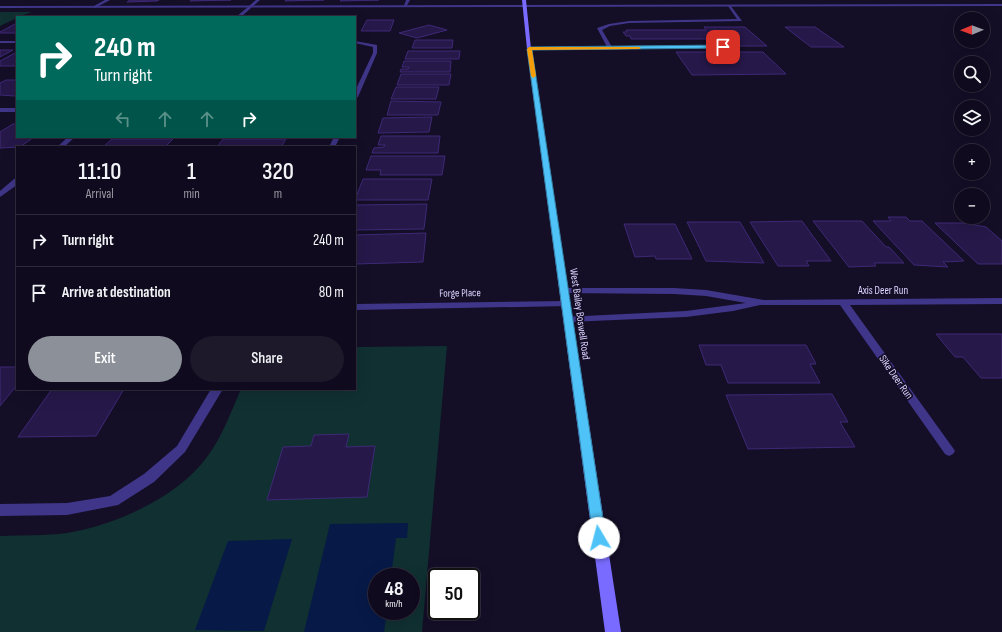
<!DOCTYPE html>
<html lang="en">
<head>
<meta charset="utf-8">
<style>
  :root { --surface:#0f0a1d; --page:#1d182a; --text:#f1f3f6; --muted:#9b9aa4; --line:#2f2b3b; --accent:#8c9099 }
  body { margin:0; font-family:"Sofia Sans Condensed",sans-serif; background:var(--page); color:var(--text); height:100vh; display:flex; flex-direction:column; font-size:15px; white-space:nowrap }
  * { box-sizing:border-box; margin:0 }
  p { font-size:13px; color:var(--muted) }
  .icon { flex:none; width:22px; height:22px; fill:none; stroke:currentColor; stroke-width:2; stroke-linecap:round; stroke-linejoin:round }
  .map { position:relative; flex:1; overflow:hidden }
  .side { position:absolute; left:16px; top:146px; width:340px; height:244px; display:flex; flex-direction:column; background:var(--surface); border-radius:0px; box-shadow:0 4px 16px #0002,0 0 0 1px var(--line) }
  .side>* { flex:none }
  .banner { position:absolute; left:16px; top:16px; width:340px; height:122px; border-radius:0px; box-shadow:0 4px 16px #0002,0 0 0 1px var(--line); background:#00695c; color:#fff; overflow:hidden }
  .needle { width:26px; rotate:269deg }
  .fabs { position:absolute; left:954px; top:12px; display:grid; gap:8px }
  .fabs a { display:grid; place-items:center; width:36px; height:36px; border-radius:50%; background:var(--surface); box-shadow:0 4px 16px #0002,0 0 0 1px var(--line); font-size:20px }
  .speed { position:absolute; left:368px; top:568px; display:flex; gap:8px; font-size:20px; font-weight:700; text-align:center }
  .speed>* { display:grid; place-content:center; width:52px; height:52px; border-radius:50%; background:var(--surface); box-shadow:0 4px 16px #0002,0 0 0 1px var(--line); line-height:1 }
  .speed small { font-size:10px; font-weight:400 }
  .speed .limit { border:2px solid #111; border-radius:6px; background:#fff; color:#111 }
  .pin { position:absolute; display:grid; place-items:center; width:34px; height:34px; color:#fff; margin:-17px; border-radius:8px; box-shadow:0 2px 6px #0006 }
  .me { position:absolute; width:44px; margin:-22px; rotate:352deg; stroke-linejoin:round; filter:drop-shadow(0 0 3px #0008) }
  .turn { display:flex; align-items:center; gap:14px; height:84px; padding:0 12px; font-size:18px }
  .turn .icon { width:52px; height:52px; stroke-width:2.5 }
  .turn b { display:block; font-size:28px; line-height:34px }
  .lanes { display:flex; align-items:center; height:38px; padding:0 12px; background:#0003; justify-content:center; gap:20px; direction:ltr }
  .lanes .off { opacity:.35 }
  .eta { display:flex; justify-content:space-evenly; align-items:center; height:68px; text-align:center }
  .eta b { font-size:24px; font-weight:600; line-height:28px }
  .button { display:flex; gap:8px; margin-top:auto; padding:8px 12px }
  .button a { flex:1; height:46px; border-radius:24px; background:var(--accent); color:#fff; font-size:16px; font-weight:600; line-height:46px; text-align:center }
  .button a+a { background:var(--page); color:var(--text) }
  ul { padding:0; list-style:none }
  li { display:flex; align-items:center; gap:12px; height:52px; padding:0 12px; border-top:1px solid var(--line) }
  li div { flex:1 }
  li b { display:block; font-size:15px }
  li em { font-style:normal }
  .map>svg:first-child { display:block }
  .green { fill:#103031; fill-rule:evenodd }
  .water { fill:#071947 }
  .building { fill:#261849; stroke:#3e2976 }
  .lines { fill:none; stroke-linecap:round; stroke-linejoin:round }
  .service { fill:#3f3689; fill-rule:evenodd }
  .minor { fill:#3f3689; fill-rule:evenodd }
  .tertiary { fill:#3f3689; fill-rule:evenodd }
  .secondary { fill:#796bff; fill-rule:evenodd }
  .route { fill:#4fc3f7; stroke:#337fa1 }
  .slow { fill:#f59e0b }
  .labels { text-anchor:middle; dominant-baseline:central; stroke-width:3.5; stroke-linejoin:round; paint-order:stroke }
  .street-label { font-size:11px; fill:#dcd4ff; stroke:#140e27 }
</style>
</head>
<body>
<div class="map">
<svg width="1002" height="632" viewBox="0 0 1002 632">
  <rect width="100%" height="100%" fill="#140e27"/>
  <g class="green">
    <path d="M0 12H32L17 17V18L0 26Z"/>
    <path d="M447 346 422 632H0V536C22 535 45 536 67 533 115 525 177 498 207 457 222 437 231 412 241 389H355V347ZM377 577H411V611H377Z"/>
  </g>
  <g class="water">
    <path d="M408 523 407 538H396L391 577H377V611H387L384 632H304L330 524Z"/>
    <path d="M292 539 264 631 195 630 228 541Z"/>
  </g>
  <g class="building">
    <path d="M130 0H159L157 1 127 2Z"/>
    <path d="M192 0H231L190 1Z"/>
    <path d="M286 0H324L285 1Z"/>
    <path d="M341 0H379L340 1Z"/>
    <path d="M367 20H394L390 31H361Z"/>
    <path d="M17 23V33H0V32Z"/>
    <path d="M429 25 447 30 417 38 399 33Z"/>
    <path d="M704 27H745L767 46H735L728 39H631L630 36H626L623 32H627L626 30H706Z"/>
    <path d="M785 27H815L844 47H811Z"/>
    <path d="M415 40H453L452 48H412Z"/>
    <path d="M0 50H13L0 57Z"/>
    <path d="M408 51H460L459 59H405Z"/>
    <path d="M17 52V66H0V61Z"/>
    <path d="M676 52H763L786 74 692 75Z"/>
    <path d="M404 61H451L450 72H400L401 69H408L409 67H402Z"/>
    <path d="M401 74H451L449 85H397Z"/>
    <path d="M6 80H17V94L15 96 0 95V83Z"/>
    <path d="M396 87H439L436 99H391Z"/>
    <path d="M391 101 441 102 438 115H387Z"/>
    <path d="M432 117 429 132 378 133 383 118Z"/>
    <path d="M13 124H17V137H34L20 147 0 148V132Z"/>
    <path d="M381 136H440L438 153H372L374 148 384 147 385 145H378Z"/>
    <path d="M112 139H173L165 147H103Z"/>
    <path d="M223 139H286L281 147H217Z"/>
    <path d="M371 156H445L442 175H380L381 170H366Z"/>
    <path d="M363 179H432L428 200H355Z"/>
    <path d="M427 204 424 229 355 230V205Z"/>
    <path d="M888 217H906L910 221H922L964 261 943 262 948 267 914 265 873 221H891Z"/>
    <path d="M802 221 831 261H806L809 266H778L750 222Z"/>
    <path d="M813 221H862L886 247H889L904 263H874L876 266 849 267Z"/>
    <path d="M687 222H740L764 263 706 261Z"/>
    <path d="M935 223H965L986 227 1002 241V264H978Z"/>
    <path d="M624 224H675L692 259H656L655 256 635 257Z"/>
    <path d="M426 233 423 262 355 264V235Z"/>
    <path d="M936 334H1002V378H981L963 357H955Z"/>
    <path d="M699 345H806L816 364H810L820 383H728L721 365H706Z"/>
    <path d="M0 367H17V385L0 406Z"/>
    <path d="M52 389H124L96 436 18 437Z"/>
    <path d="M832 394 848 422H840L855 447 748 449 726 395Z"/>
    <path d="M349 434 346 447 375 446 367 497 267 500 283 447 311 446 314 435Z"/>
  </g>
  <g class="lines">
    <path class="service" d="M730 5 742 21 629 23 610 26 602 30 612 47 725 46 723 48 529 50 527 49 529 48 607 47 597 28 609 24 629 21 737 19 728 6Z"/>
    <g class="minor">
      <path d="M105 0H110L95 8 92 7Z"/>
      <path d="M256 0H260L241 17H236Z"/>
      <path d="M406 0H410L406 7 404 6Z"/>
      <rect x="0" y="41" width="17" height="2"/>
      <path d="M355 41 377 45V53L358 97 355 99V91L373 53V47L355 43Z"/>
      <rect x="0" y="108" width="17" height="4"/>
      <path d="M68 137H75L64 147H57Z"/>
      <path d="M334 137H340L335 147H329Z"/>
      <path d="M14 179H17V185L0 197V191Z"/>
      <path d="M565 288H674L706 290 764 300 1002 298V304L850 305 953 448 955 451 953 454 949 456 945 454 840 305H760L733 311 686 317 568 322 564 321 563 319 564 317 686 311 746 303 706 296 674 294 562 293 560 291Z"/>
      <path d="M566 301 571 304 569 306 355 310V304Z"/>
      <path d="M211 389H223L185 452 154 482 118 505 67 515 0 516V504L67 503 110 496 144 474 177 446Z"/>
    </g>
    <path class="tertiary" d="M1002 4V6L0 8V6Z"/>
    <path class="secondary" d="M522 0H526L531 49 621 632H605L527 49Z"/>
  </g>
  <path class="route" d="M723 45 725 48 532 50 606 538 604 542 599 544 595 542 593 538 527 49 529 47Z"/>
  <path class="slow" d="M529 47H639L641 48 639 49 532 50 536 76 533 78 531 76 527 49Z"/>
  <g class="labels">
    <g class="street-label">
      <text x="883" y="290">Axis Deer Run</text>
      <text transform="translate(460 293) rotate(-1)">Forge Place</text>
      <text transform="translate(580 314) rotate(82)">West Bailey Boswell Road</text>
      <text transform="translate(896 377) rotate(55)">Sike Deer Run</text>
    </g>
  </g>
</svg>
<div class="fabs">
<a><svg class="needle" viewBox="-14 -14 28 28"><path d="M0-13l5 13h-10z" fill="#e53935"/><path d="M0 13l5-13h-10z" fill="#9b9aa4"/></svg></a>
<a><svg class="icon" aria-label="search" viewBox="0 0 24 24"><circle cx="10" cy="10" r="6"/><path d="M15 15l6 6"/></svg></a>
<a><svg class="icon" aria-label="layers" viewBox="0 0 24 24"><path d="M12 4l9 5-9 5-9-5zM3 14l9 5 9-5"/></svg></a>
<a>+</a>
<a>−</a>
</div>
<div class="speed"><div>48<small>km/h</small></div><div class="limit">50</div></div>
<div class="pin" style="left:723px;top:47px;background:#d93025"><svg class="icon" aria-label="arrive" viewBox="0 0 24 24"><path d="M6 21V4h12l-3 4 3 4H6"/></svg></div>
<svg class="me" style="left:599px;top:538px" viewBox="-20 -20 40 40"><circle r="19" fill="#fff"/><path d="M0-13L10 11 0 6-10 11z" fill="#4fc3f7"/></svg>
<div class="banner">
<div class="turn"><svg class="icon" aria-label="right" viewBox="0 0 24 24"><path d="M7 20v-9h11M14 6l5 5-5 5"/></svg><div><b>240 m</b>Turn right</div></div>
<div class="lanes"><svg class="icon off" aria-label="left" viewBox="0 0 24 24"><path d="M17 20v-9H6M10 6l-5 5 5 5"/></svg><svg class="icon off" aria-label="ahead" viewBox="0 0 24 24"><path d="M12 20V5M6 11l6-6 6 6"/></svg><svg class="icon off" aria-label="ahead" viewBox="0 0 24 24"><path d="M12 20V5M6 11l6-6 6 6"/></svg><svg class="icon" aria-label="right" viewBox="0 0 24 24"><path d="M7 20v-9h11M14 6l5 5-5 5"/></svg></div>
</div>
<section class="side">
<div class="eta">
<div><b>11:10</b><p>Arrival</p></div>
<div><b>1</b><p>min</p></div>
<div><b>320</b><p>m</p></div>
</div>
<ul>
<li><svg class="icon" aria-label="right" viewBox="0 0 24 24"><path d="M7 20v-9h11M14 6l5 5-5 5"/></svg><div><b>Turn right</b></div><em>240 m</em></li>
<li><svg class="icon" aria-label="arrive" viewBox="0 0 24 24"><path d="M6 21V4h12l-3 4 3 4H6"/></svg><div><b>Arrive at destination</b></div><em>80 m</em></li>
</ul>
<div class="button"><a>Exit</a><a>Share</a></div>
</section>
</div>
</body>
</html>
